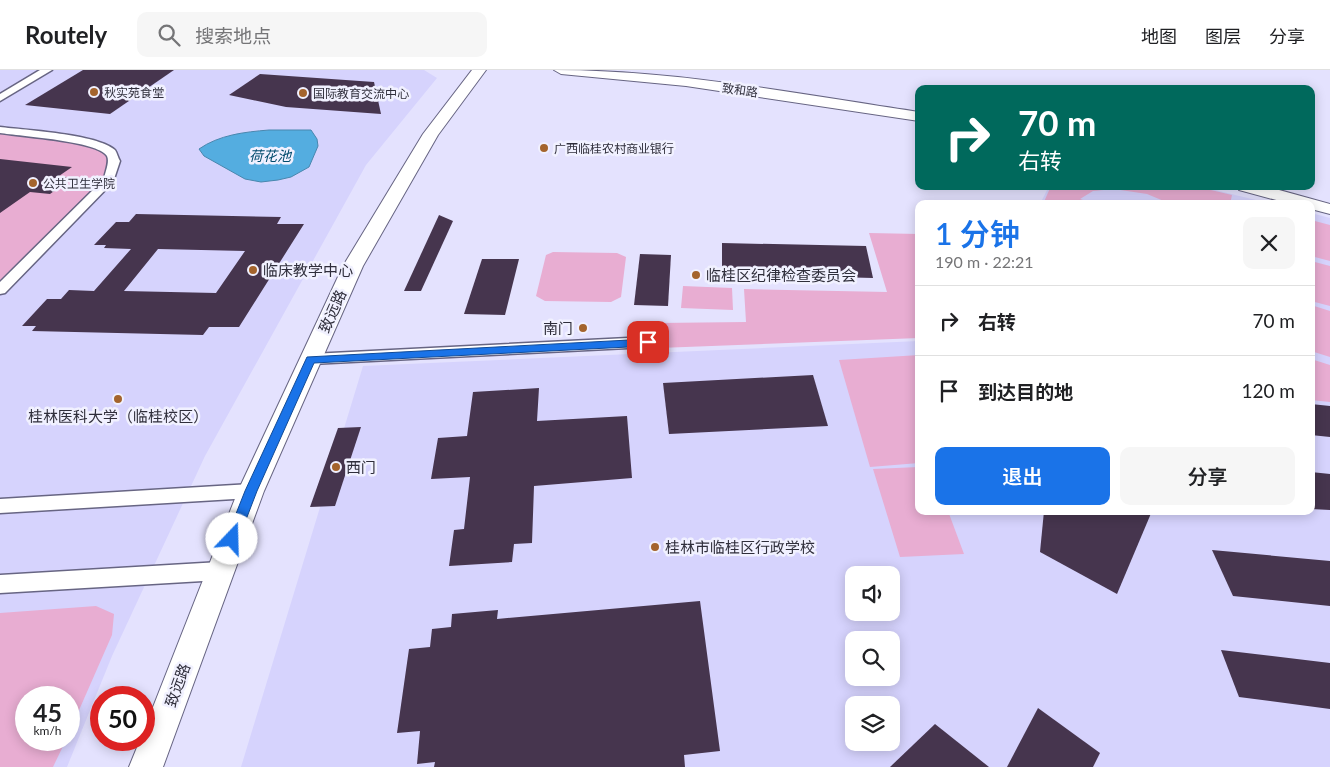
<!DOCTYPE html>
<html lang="zh">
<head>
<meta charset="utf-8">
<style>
  :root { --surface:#fff; --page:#f6f6f6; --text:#202124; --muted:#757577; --line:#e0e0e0; --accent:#1a73e8 }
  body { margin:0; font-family:Lato,"Noto Sans SC",sans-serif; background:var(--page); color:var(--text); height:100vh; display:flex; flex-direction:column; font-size:19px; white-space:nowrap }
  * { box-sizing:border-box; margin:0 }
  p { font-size:16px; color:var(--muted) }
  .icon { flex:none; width:28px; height:28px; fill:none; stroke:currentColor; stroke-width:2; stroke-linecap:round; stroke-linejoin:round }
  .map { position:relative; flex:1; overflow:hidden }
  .details { position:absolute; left:915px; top:130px; width:400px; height:315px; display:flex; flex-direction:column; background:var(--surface); border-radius:10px; box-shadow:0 2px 12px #0003 }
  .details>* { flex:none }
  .banner { position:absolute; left:915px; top:15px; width:400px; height:105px; border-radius:10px; box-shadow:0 2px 12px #0003; background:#00695c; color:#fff; overflow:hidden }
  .controls { position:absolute; left:845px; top:496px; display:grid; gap:10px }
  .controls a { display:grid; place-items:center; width:55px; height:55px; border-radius:10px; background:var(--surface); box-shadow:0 2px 12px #0003; font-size:25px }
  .speed { position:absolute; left:15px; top:616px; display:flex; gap:10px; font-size:25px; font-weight:700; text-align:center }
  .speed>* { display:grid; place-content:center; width:65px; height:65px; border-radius:50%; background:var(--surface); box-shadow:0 2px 12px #0003; line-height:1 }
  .speed small { font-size:12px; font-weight:400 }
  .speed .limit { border:8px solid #d22; background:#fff; color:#111 }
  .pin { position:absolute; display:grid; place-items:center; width:42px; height:42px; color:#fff; margin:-21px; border-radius:10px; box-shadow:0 2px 8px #0006 }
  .me { position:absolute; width:55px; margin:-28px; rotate:21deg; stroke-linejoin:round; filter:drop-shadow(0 0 4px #0008) }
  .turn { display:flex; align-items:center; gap:18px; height:105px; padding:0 20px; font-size:22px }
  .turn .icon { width:65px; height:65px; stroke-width:2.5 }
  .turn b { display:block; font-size:35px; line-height:42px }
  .round { display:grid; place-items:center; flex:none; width:52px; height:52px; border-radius:10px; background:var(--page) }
  .summary { display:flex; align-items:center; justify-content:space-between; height:85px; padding:0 20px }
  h1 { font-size:30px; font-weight:600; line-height:38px; color:var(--accent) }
  .action { display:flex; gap:10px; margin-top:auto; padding:10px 20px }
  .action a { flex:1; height:58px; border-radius:10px; background:var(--accent); color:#fff; font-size:20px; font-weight:600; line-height:58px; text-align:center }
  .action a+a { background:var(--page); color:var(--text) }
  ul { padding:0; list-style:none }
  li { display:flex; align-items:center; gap:15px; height:70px; padding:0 20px; border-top:1px solid var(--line) }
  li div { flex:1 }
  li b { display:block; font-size:19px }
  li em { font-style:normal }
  header { display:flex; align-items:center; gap:30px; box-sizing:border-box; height:70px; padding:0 25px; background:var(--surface); border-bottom:1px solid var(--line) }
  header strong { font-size:24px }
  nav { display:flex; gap:28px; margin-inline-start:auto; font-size:18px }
  .search { width:350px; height:45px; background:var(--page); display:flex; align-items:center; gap:12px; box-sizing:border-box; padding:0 18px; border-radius:10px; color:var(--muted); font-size:19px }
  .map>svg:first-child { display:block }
  .built { fill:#d6d3fd; fill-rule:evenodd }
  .green { fill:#e8add2 }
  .water { fill:#54ade0; stroke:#4987ae }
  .building { fill:#46354e; fill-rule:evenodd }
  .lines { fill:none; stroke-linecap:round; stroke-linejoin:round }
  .minor-casing { stroke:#676583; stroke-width:3 }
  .secondary-casing { stroke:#676583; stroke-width:2 }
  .minor { fill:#fff; fill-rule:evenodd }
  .secondary { fill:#fff; fill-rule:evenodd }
  .route { fill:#1a73e8; stroke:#114b97 }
  .poi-dot { fill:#a4642d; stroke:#f1f1ff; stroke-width:2 }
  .labels { text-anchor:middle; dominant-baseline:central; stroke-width:5; stroke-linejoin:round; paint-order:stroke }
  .far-street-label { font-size:12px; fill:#2f2e3b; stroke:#f1f1ff }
  .far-poi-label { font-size:12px; fill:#2f2e3b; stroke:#f1f1ff; text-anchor:start }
  .far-water-label { font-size:14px; font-style:italic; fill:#004b6d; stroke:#f1f1ff }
  .poi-label { font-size:15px; fill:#2f2e3b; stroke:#f1f1ff; text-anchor:start }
  .street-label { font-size:15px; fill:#2f2e3b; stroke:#f1f1ff }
</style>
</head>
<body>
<header>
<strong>Routely</strong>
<div class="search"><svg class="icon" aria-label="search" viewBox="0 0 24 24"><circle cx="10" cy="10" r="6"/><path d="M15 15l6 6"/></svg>搜索地点</div>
<nav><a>地图</a><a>图层</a><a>分享</a></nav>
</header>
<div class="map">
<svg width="1330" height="697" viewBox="0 0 1330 697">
  <rect width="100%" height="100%" fill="#e4e2fe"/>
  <g class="built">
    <path d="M0 0H424L437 8 366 95 205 386 112 586 67 697H0ZM26 628H69V670H26Z"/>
    <path d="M1049 116H1199L1272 134H1040Z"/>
    <path d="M1311 143 1330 148V697H241L363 296 919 271V441H1311ZM854 505H891V542H854ZM854 570H891V608H854ZM854 635H891V672H854Z"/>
  </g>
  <g class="green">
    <path d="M0 60 62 68 111 83 113 100 0 220Z"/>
    <path d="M1051 116H1194L1232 125 1230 134H1171L1147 124 1114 119 1093 121 1080 129 1095 134H1043Z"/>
    <path d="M1311 150 1330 155V191L1311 186Z"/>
    <path d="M869 163 919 164V268L659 278 658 253 746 252 744 219 887 222Z"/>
    <path d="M553 182 617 183 626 187 621 227 611 232 545 231 536 226 546 185Z"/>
    <path d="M1311 191 1330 196V236L1311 231Z"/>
    <path d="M683 216 732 218 733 240 681 238Z"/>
    <path d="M1311 235 1330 241V287L1311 281Z"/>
    <path d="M919 285V393L870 397 839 290Z"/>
    <path d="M1311 289 1330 295V332L1311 330Z"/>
    <path d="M919 397V441H948L964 484 900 487 873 399Z"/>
    <path d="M96 536 114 544 112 565 69 663V628H26V670H66L53 697H0V543Z"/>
  </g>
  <path class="water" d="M269 60H311L317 69 318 76 309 97 291 107 278 110 261 112 245 109 204 86 199 79C219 65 244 62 269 60Z"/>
  <g class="building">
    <path d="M83 0H174L110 44 25 35Z"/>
    <path d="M260 4 374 12 381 44 286 37 229 25Z"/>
    <path d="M0 89 72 97 59 106 72 108 50 124 30 122 0 143Z"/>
    <path d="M136 144 281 147 277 154H304L239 257H209L203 265 32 261 36 256H22L47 229H61L69 220 94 221 131 179 104 178 106 175H94L116 152H129ZM158 179 245 181 216 223 124 221Z"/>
    <path d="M439 145 453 151 421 221H404Z"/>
    <path d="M722 173 866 176 873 208 722 204Z"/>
    <path d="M640 184 671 185 668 236 634 235Z"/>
    <path d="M482 189H519L505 245 464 244Z"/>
    <path d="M813 305 828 356 669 364 663 313Z"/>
    <path d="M539 318 537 351 627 346 632 408 534 416 532 473 514 474 512 492 449 496 454 460 464 459 470 407 431 409 438 368 467 366 473 322Z"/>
    <path d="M1311 334 1330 336V367L1311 365Z"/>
    <path d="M361 357 335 436 310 437 338 358Z"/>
    <path d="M1311 402 1330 404V440L1311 439Z"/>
    <path d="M1044 441H1152L1117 524 1040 482Z"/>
    <path d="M1212 480 1330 491V536L1233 526Z"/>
    <path d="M700 531 720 681 684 685 685 697H434L435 692 417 694 420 661 397 663 409 579 430 577 432 559 451 557 452 544 498 540 497 549Z"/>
    <path d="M1221 580 1330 593V639L1239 627Z"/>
    <path d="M1038 638 1100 683 1093 697H1007Z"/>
    <path d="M935 654 989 697H890Z"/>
  </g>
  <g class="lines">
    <g class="minor-casing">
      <g id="minor">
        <path d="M40 0H52L0 31V24Z"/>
        <path d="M0 57C25 60 97 64 115 80 117 83 118 88 120 91L113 112 5 223 0 224V212L104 109C105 102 110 92 107 86 98 71 19 66 0 63Z"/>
        <path d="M648 267 655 272 648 277 311 294 306 293 303 289 306 285 311 284Z"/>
        <path d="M251 414 257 416 260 421 257 426 251 428 0 443V429Z"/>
        <path d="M220 492 227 495 230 501 227 507 220 510 0 523V505Z"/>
      </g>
    </g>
    <g class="secondary-casing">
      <g id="secondary">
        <path d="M472 0H486L438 65 363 196 264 421 163 697H129L140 670H144V660L238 421 343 196 423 64Z"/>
        <path d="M554 0C677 0 798 24 919 42V51L686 16 561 4Z"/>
        <path d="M1237 116H1265L1330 134V144L1311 139V134H1291L1239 120Z"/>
      </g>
    </g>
    <use href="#minor" class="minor"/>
    <use href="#secondary" class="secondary"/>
  </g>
  <path class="route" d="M648 269 653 272 648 276 314 293 257 421 237 473H228L226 469 245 421 307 287Z"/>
  <g class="poi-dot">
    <circle cx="94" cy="22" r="5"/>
    <circle cx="303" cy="23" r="5"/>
    <circle cx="544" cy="78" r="5"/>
    <circle cx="33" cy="113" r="5"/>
    <circle cx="253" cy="200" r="5"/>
    <circle cx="696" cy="205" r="5"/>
    <circle cx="583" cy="258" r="5"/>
    <circle cx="118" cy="329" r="5"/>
    <circle cx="336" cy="397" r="5"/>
    <circle cx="655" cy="477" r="5"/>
  </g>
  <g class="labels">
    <g class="far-street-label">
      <text transform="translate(740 20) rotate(8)">致和路</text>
    </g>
    <g class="far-poi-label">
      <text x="104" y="22">秋实苑食堂</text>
      <text x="313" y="23">国际教育交流中心</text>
      <text x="554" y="78">广西临桂农村商业银行</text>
      <text x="43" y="113">公共卫生学院</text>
    </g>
    <g class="far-water-label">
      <text x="270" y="85">荷花池</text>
    </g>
    <g class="poi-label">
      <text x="263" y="200">临床教学中心</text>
      <text x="706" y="205">临桂区纪律检查委员会</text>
      <text x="573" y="258" text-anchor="end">南门</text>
      <text x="118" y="346" text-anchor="middle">桂林医科大学（临桂校区）</text>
      <text x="346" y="397">西门</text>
      <text x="665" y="477">桂林市临桂区行政学校</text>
    </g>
    <g class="street-label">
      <text transform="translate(332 241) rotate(-66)">致远路</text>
      <text transform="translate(177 615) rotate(-70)">致远路</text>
    </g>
  </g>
</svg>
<div class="controls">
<a><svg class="icon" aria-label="sound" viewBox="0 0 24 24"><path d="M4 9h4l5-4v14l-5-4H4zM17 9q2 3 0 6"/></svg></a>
<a><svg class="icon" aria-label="search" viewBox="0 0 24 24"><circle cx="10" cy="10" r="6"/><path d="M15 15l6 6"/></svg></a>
<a><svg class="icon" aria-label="layers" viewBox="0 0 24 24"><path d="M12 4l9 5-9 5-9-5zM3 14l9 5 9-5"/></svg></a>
</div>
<div class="speed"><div>45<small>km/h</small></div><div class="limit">50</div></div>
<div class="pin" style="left:648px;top:272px;background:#d93025"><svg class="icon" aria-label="arrive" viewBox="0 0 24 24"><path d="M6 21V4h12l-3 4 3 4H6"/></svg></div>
<svg class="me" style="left:232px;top:469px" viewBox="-20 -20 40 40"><circle r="19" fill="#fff"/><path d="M0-13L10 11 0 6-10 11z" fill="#1a73e8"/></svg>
<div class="banner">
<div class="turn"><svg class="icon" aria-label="right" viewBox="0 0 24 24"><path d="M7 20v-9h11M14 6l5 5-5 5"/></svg><div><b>70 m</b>右转</div></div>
</div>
<section class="details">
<div class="summary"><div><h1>1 分钟</h1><p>190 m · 22:21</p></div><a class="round"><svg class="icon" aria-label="close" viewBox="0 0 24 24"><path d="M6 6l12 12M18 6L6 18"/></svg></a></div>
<ul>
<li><svg class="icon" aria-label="right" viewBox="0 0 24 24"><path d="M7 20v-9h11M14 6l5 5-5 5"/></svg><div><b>右转</b></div><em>70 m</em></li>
<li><svg class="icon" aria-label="arrive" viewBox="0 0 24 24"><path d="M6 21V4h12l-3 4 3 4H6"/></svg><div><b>到达目的地</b></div><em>120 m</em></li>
</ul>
<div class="action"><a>退出</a><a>分享</a></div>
</section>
</div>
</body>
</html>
